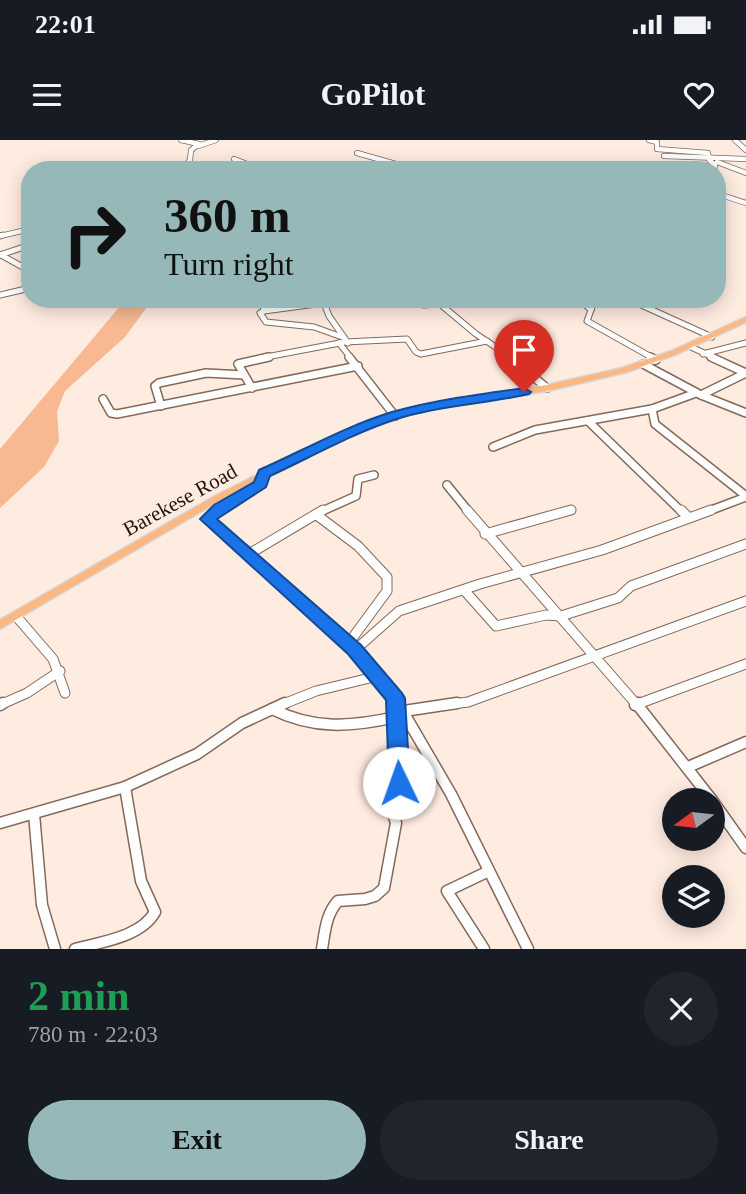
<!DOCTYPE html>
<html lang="en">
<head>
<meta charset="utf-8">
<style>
  :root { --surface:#171b24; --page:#20242c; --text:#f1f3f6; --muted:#9ea1a6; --accent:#96b8b9 }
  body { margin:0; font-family:"Times New Roman",serif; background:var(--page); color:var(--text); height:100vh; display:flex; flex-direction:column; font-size:26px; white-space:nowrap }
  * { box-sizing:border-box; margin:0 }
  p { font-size:23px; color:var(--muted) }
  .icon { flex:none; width:38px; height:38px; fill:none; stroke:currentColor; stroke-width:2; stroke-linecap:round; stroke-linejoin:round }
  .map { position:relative; height:809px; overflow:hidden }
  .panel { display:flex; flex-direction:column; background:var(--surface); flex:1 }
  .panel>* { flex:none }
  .top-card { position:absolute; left:21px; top:21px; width:705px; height:147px; border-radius:28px; box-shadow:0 4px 18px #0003; background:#96b8b9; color:#111; overflow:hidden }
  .needle { width:46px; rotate:255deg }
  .fabs { position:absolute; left:662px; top:648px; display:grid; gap:14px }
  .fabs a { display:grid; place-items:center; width:63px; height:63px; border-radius:50%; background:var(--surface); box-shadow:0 4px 18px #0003; font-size:35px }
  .pin { position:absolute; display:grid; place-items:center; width:60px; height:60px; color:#fff; margin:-72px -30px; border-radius:50% 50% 50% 0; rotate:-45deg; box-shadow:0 0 7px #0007 }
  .pin .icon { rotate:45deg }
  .me { position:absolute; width:77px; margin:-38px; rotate:357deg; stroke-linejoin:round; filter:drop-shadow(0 0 5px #0008) }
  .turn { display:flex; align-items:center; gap:24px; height:147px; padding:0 28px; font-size:32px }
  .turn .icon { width:91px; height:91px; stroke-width:2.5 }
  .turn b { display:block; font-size:49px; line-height:60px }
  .round { display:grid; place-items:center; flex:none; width:74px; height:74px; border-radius:37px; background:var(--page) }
  .head { display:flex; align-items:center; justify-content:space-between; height:119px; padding:0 28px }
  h1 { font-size:42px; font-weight:800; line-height:52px; color:#1e9e55 }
  .primary-button { display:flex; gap:14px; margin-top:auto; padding:14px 28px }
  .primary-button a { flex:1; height:80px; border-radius:42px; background:var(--accent); color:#111; font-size:28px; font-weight:800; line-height:80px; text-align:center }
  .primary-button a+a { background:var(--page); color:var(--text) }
  .status { display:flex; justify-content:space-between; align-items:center; height:49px; padding:0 35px; background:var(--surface); direction:ltr }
  .status svg { height:19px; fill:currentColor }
  header { display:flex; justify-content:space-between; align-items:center; height:91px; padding:0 28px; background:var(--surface); font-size:32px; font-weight:800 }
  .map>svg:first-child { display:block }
  .green { fill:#f8b992 }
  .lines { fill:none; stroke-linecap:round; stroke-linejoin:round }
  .minor-far4-casing { stroke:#846959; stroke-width:6 }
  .minor-far3-casing { stroke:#846959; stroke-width:7 }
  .minor-far2-casing { stroke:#846959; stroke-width:10 }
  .minor-far1-casing { stroke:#846959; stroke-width:11 }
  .minor-casing { stroke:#846959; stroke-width:13 }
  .major-casing { stroke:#d7d5d4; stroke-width:3 }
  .minor-far4 { stroke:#fff; stroke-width:4.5 }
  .minor-far3 { stroke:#fff; stroke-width:5 }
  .minor-far2 { stroke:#fff; stroke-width:7 }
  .minor-far1 { stroke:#fff; stroke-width:9 }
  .minor { stroke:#fff; stroke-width:10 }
  .major { fill:#feb780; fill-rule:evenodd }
  .route { fill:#1a73e8; stroke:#114b97; stroke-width:2 }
  .labels { text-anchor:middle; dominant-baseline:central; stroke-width:5; stroke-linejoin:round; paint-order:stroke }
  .street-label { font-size:21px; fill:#1f140e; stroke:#ffece1 }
</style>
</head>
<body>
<div class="status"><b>22:01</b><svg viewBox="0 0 49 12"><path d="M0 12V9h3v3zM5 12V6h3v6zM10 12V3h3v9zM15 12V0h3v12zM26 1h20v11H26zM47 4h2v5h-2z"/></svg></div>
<header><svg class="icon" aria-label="menu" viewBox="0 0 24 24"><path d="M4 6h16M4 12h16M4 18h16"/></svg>GoPilot<svg class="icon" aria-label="heart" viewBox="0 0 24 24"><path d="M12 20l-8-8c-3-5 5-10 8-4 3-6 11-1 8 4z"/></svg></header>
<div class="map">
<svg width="746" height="809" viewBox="0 0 746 809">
  <rect width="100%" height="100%" fill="#ffece1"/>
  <path class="green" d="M126 159H153L125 197 65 251 57 271 59 301 44 327 0 368V309Z"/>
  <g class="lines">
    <g class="minor-far4-casing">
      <g id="minor-far4">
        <path d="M181 0 199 4 191 10 190 20 181 30"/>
        <path d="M649 0 657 2V9L708 13 709 20 715 25 714 30"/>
        <path d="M735 0 746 10"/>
        <path d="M198 6 216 0"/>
        <path d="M357 13 417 30"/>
        <path d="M664 16 746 19"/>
        <path d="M234 19 263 30"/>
        <path d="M717 22 746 33"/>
        <path d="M718 54 746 63"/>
        <path d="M0 96 30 89"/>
      </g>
    </g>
    <g class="minor-far3-casing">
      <g id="minor-far3">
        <path d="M0 96 3 95"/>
        <path d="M0 115 30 105"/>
        <path d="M1 115 30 131"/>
        <path d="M0 155 30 148"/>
        <path d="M262 159 264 171 260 173 266 182 314 187 342 197"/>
        <path d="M415 159 423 165 440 164 476 194 512 218"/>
        <path d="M579 159 591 170"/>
        <path d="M595 159 587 181 653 218"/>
        <path d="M628 159 712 197"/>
        <path d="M440 164 451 159"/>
        <path d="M264 171 324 163 329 176 348 203"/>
        <path d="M339 203 351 218"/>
        <path d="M691 207 715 218"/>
        <path d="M703 214 746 203"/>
        <path d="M261 218 345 202 407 199 416 212 421 214 487 201"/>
      </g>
    </g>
    <g class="minor-far2-casing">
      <g id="minor-far2">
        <path d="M349 217 395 276"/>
        <path d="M509 217 547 248"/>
        <path d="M650 217 656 220"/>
        <path d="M711 217 746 233"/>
        <path d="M643 224 701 255 746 273"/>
        <path d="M252 248 238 224 269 217"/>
        <path d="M701 255 746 233"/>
        <path d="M103 259 111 273 117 274 358 226"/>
        <path d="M161 266 155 246 159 243 206 233 244 235"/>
        <path d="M652 269 655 284 746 356"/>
        <path d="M588 281 682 372"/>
        <path d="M493 307 535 290 652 269 696 253"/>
        <path d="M447 345 469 372"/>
        <path d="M215 372 261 344 264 333"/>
        <path d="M320 372 356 356 358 339 374 335"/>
        <path d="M565 372 571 370"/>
        <path d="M706 372 746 357"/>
      </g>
    </g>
    <g class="minor-far1-casing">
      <g id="minor-far1">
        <path d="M217 370 207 379 355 510 399 565"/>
        <path d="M467 370 637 565"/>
        <path d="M681 370 688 377"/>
        <path d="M318 376 358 406 387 437V451L348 504"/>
        <path d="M485 394 571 370"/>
        <path d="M249 414 323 370"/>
        <path d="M464 450 496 486 546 475 561 476 618 458 631 446 746 404"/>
        <path d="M16 476 53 519 65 553"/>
        <path d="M355 510 399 471 480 444 602 410 711 370"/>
        <path d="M395 558V565"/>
        <path d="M0 565 27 553 60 531"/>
        <path d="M281 565 316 551 378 536"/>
        <path d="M445 565 468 562 746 461"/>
        <path d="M635 565 746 524"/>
      </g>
    </g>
    <g class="minor-casing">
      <g id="minor">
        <path d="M398 563 451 654 528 809"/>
        <path d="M636 563 712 660"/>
        <path d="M0 565 3 563"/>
        <path d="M635 565 639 563"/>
        <path d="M272 569C314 590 351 587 396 577"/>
        <path d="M404 571 457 563"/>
        <path d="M688 627 746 602"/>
        <path d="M712 660 746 708"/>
        <path d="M34 674 42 765 55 809"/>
        <path d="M0 683 125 647 197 614 242 583 285 563"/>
        <path d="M75 809C101 802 141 797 155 772L141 741 125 647"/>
        <path d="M322 809C325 791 326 774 338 761L365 759 375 756 384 748 396 683 389 661 399 643 395 563"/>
        <path d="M484 809 447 751 489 731"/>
      </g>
    </g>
    <g class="major-casing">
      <path id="major" d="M746 177V182L677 214 627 232 547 251 434 268 400 277 359 292 306 317 219 361 0 489V480L213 357 300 313 353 288 394 273 434 263 547 245 622 228 671 211Z"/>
    </g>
    <use href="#minor-far4" class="minor-far4"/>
    <use href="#minor-far3" class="minor-far3"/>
    <use href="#minor-far2" class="minor-far2"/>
    <use href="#minor-far1" class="minor-far1"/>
    <use href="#minor" class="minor"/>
    <use href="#major" class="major"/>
  </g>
  <path class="route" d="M524 248 531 252 529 254C486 264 442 265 400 278 355 292 313 316 270 336L266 347 217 379 361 505 402 553 405 558 410 643 407 650 399 652 392 650 389 643 386 560 348 514 200 379 214 365 254 342 259 330C302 311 346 286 392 272 435 260 480 254 524 248Z"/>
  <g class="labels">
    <g class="street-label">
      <text transform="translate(180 360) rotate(-29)">Barekese Road</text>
    </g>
  </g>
</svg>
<div class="fabs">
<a><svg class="needle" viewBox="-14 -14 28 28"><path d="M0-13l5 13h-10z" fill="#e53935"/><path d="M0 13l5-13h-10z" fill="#9ea1a6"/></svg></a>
<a><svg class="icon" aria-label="layers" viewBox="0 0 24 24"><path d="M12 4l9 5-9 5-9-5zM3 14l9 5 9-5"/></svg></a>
</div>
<div class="pin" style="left:524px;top:252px;background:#d93025"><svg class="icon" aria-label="arrive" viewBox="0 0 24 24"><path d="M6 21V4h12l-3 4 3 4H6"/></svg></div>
<svg class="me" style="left:399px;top:643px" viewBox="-20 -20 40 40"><circle r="19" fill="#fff"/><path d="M0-13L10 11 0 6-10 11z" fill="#1a73e8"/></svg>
<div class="top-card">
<div class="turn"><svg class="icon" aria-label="right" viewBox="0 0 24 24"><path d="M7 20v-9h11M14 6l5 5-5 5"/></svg><div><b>360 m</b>Turn right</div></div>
</div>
</div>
<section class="panel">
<div class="head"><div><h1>2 min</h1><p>780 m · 22:03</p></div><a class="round"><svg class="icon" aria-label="close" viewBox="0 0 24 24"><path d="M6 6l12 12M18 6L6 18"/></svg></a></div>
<div class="primary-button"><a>Exit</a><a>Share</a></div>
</section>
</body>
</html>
